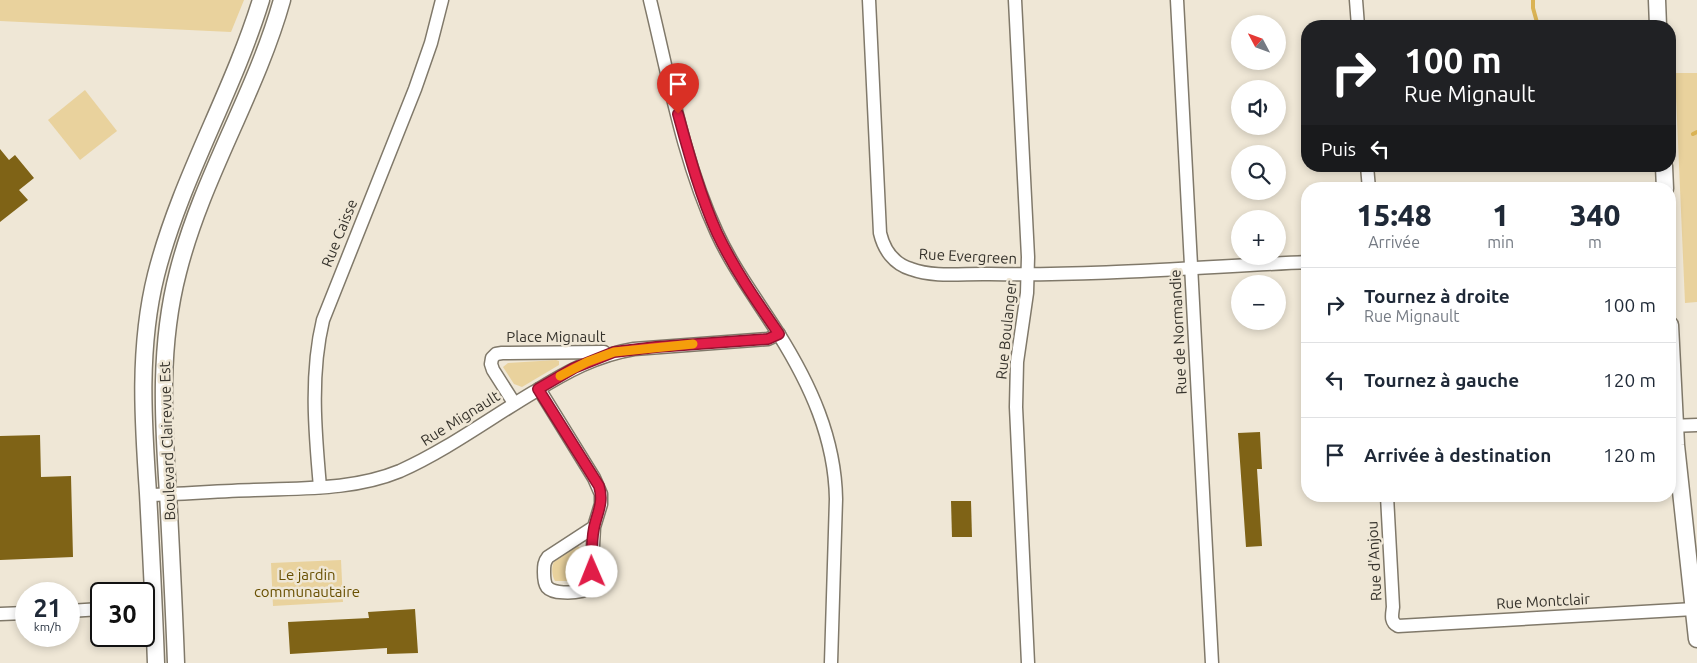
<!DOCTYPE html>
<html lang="fr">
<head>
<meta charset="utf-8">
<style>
  :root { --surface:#fff; --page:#f6f6f7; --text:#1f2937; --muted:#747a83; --line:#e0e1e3 }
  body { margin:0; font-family:Ubuntu,sans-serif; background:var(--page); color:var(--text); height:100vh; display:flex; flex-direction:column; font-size:19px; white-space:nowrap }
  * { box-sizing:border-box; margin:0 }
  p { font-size:16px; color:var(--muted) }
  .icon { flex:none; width:28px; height:28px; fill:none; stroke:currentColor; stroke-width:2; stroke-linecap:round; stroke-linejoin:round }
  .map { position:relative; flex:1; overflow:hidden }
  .panel { position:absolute; left:1301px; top:182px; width:375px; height:320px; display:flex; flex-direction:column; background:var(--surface); border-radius:20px; box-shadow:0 2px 8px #0003 }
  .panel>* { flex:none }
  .top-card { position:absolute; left:1301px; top:20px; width:375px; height:152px; border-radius:20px; box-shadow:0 2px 8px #0003; background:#202124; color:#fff; overflow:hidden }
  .needle { width:32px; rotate:311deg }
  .controls { position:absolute; left:1231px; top:15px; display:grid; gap:10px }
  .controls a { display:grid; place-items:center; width:55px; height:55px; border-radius:50%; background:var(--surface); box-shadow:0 2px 8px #0003; font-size:25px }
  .speed { position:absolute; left:15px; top:582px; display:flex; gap:10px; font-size:25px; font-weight:700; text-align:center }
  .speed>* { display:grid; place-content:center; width:65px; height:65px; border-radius:50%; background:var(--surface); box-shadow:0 2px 8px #0003; line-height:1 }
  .speed small { font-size:12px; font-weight:400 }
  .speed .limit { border:2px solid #111; border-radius:8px; background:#fff; color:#111 }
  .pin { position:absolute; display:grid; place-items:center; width:42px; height:42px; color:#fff; margin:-51px -21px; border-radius:50% 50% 50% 0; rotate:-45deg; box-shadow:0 0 5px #0007 }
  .pin .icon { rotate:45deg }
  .me { position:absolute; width:55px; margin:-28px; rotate:359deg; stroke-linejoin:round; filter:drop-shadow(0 0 4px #0008) }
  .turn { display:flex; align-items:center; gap:18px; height:105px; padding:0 20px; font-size:22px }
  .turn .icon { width:65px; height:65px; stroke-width:2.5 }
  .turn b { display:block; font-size:35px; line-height:42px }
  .then { display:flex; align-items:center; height:48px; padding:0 20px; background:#0003; gap:10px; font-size:19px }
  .eta { display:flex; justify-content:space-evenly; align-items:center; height:85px; text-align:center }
  .eta b { font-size:30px; font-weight:800; line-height:35px }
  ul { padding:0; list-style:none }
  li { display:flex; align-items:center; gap:15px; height:75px; padding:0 20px; border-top:1px solid var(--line) }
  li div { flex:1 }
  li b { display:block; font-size:19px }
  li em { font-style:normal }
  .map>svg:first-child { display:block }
  .green { fill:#e9d29d }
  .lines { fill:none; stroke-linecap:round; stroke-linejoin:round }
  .stream { stroke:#dab355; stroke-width:4 }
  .building { fill:#7f6316 }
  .minor-casing { stroke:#80796a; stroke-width:15 }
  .tertiary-casing { stroke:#80796a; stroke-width:19 }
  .minor { stroke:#fff; stroke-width:12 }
  .tertiary { stroke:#fff; stroke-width:16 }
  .route-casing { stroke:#92132f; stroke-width:12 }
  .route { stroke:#e11d48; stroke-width:9 }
  .slow { stroke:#f59e0b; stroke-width:9 }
  .labels { text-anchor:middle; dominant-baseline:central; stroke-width:5; stroke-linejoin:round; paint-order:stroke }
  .street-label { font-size:15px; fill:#36332c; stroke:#efe7d6 }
  .park-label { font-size:15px; fill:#684f00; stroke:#efe7d6 }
</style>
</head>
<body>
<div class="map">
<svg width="1697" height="663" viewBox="0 0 1697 663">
  <rect width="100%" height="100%" fill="#efe7d6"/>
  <g class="green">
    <path d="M0 0H244L231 32 0 21Z"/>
    <path d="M1675 73H1697V302L1685 303Z"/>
    <path d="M85 90 117 131 80 160 48 120Z"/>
    <path d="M556 360 559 361V365L522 387 514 384 503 367 508 363Z"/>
    <path d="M578 546 581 549V579L576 581H555C552 576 551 567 554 562Z"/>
    <path d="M341 560 343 602 273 606 271 563Z"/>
  </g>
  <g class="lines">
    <g class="stream">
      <path d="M1533 0V8L1538 26"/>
      <path d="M1693 134 1697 132"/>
    </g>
  </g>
  <g class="building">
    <path d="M0 149 9 160 15 155 34 178 19 190 28 200 0 222Z"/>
    <path d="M1260 432 1262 469H1257L1262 546 1246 547 1238 433Z"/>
    <path d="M40 435 41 477 71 476 73 557 0 560V436Z"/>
    <path d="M951 501H971L972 537H952Z"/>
    <path d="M415 609 418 653 387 654V648L290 654 288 622 369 618 368 612Z"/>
  </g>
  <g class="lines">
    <g class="minor-casing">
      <g id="minor">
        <path d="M650 0C669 78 683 160 717 233 733 268 757 300 778 333 810 384 835 438 836 499L831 663"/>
        <path d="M869 0 880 233C884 250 894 264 911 269 935 278 965 273 990 274 1095 276 1202 267 1308 262"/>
        <path d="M1015 0 1028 257 1027 293 1017 362 1016 407 1028 663"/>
        <path d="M1177 0 1212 663"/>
        <path d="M1356 0 1358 26"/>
        <path d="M1367 166 1369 189"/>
        <path d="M539 389 594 478 601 494V504L594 527 591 583C588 587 586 589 582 591 573 593 553 594 547 587 544 583 544 577 544 572 544 566 544 562 548 557L594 527"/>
        <path d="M514 403 493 370 491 364 492 358 496 354 502 353 604 352"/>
        <path d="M1670 426 1697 425"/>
        <path d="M320 487C315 432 310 374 323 320L415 89 431 43 442 0"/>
        <path d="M148 495C183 494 219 491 254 490 303 488 354 490 400 471 447 450 490 418 534 392 566 372 597 355 634 349L768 339 779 334"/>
        <path d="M1387 496 1393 607C1392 615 1390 622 1398 626L1694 609"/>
        <path d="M69 611 101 609"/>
        <path d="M0 614 26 613"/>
      </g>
    </g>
    <g class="tertiary-casing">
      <g id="tertiary">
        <path d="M1657 0 1658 26"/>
        <path d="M1664 166 1665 189"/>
        <path d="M1670 325 1676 445 1697 639"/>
        <path d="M156 663C154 606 151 550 148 493 143 421 138 347 156 275 180 180 232 94 261 0"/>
        <path d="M176 663C174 606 171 550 168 493 163 418 159 345 178 272 202 177 256 93 282 0"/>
      </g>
    </g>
    <use href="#minor" class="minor"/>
    <use href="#tertiary" class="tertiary"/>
  </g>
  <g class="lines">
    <g class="route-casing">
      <path id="route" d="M592 572C592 557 591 543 594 528 597 513 604 503 599 486L538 389 574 368 614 352 656 347 768 339 779 334C757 302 734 269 717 233 700 195 689 154 678 114"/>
    </g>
    <use href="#route" class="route"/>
    <path class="slow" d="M560 376 587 362 614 352 693 344"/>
  </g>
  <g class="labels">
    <g class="street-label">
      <text transform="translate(339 233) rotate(-68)">Rue Caisse</text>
      <text transform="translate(968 256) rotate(3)">Rue Evergreen</text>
      <text transform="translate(1006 330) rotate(-84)">Rue Boulanger</text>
      <text transform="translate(1178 332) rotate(-93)">Rue de Normandie</text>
      <text x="556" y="336">Place Mignault</text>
      <text transform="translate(460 418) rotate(-32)">Rue Mignault</text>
      <text transform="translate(167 441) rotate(-92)">Boulevard Clairevue Est</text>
      <text transform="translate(1374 561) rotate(-93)">Rue d'Anjou</text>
      <text transform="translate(1543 601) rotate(-3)">Rue Montclair</text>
    </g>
    <g class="park-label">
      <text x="307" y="574">Le jardin<tspan x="307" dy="17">communautaire</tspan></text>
    </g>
  </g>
</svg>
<div class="controls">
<a><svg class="needle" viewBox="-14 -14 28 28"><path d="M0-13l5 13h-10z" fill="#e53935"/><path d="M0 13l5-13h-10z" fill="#747a83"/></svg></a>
<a><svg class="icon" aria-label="sound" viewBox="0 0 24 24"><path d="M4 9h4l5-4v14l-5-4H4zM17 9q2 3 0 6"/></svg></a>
<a><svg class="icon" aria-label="search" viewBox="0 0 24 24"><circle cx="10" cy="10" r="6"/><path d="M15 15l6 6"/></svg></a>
<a>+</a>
<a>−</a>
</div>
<div class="speed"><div>21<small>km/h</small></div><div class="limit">30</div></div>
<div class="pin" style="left:678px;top:114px;background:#d93025"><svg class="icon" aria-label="arrive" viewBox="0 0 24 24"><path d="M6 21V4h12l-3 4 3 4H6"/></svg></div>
<svg class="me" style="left:592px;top:572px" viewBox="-20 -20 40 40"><circle r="19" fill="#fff"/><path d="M0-13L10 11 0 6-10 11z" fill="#e11d48"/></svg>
<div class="top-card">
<div class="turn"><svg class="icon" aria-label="right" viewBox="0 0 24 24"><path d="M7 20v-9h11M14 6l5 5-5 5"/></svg><div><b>100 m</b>Rue Mignault</div></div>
<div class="then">Puis<svg class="icon" aria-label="left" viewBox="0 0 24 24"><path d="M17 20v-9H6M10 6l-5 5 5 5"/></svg></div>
</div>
<section class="panel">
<div class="eta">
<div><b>15:48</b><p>Arrivée</p></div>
<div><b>1</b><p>min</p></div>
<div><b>340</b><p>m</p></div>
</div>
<ul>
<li><svg class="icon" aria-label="right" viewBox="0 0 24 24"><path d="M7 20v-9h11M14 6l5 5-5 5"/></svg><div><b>Tournez à droite</b><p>Rue Mignault</p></div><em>100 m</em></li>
<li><svg class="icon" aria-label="left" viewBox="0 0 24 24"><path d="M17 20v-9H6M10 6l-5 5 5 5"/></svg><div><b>Tournez à gauche</b></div><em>120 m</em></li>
<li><svg class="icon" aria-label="arrive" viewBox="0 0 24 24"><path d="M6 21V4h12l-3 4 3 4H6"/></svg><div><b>Arrivée à destination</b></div><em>120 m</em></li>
</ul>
</section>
</div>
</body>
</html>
